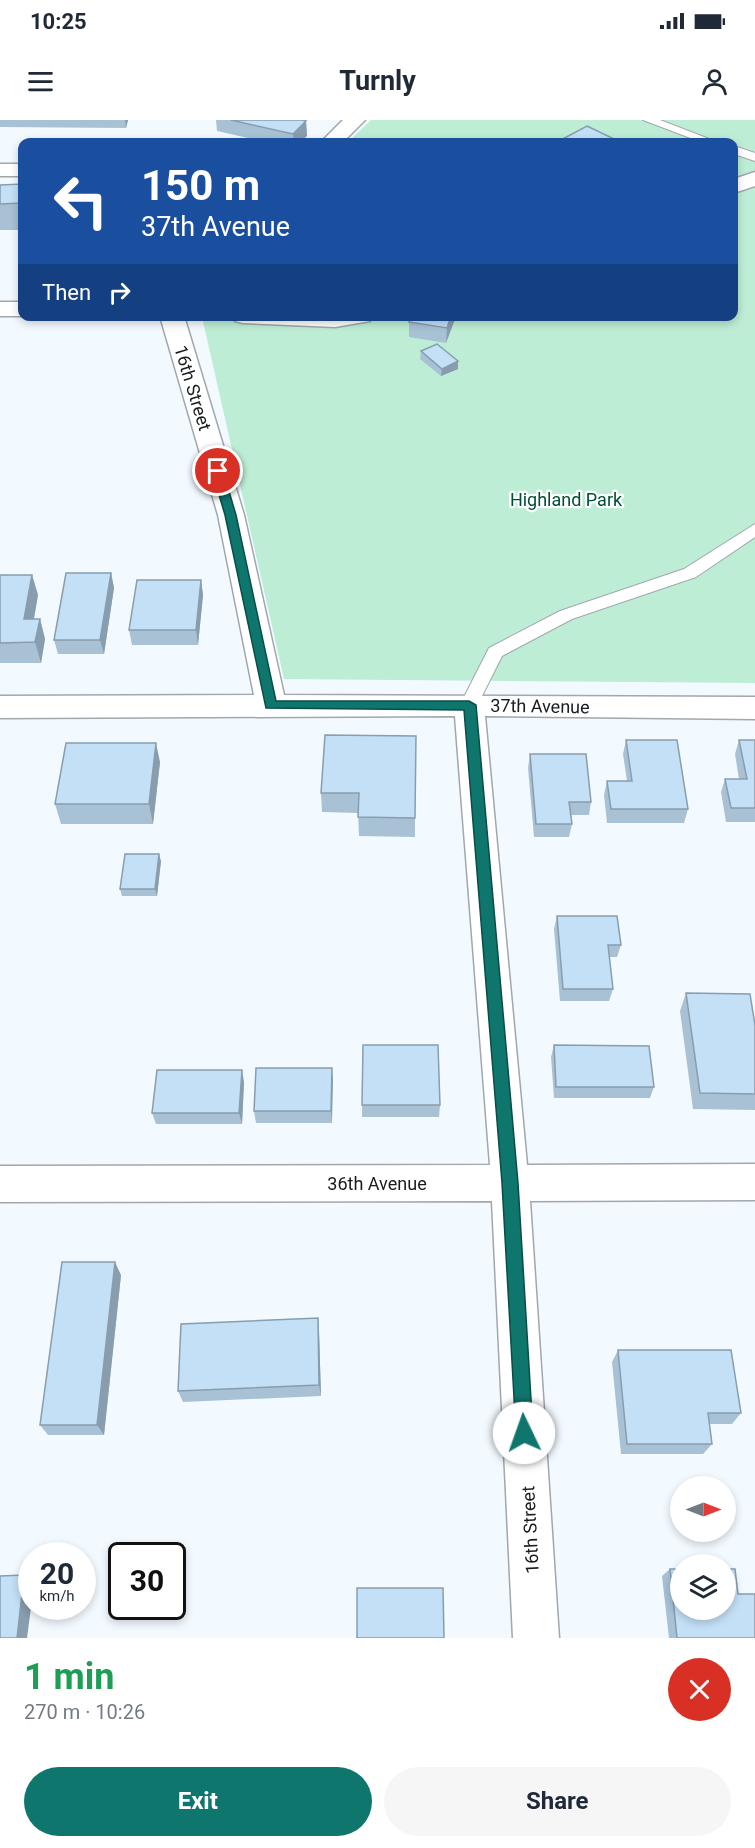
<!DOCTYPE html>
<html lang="en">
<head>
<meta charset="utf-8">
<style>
  :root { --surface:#fff; --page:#f6f6f7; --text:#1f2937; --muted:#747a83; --accent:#0f766e }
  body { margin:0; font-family:Roboto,sans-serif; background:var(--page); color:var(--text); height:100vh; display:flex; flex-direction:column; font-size:22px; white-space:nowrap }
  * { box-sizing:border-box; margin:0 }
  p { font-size:20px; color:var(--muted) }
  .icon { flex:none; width:33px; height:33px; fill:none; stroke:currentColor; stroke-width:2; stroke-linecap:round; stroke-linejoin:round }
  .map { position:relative; height:1518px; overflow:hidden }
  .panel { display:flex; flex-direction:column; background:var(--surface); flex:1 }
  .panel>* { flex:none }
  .guide { position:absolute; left:18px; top:18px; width:720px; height:183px; border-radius:12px; box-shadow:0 3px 9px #0003; background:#1a4fa0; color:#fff; overflow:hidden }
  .needle { width:39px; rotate:90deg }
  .controls { position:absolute; left:670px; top:1356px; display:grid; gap:12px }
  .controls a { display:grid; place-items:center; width:66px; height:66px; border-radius:50%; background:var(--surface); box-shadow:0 3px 9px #0003; font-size:30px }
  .speed { position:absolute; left:18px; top:1422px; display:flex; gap:12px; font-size:30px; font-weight:700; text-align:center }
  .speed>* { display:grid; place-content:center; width:78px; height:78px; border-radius:50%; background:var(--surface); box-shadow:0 3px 9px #0003; line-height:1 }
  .speed small { font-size:15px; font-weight:400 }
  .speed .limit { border:3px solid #111; border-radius:9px; background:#fff; color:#111 }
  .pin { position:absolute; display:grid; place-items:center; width:51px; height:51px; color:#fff; margin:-26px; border:3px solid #fff; border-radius:50%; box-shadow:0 2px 6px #0007 }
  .me { position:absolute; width:66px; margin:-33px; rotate:357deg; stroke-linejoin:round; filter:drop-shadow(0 0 4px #0008) }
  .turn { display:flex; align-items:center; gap:21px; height:126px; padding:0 24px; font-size:27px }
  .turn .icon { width:78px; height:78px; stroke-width:2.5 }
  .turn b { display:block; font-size:42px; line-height:51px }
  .then { display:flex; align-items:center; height:57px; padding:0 24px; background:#0003; gap:12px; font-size:22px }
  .round { display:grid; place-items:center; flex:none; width:63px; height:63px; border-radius:32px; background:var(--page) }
  .headline { display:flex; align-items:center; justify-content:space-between; height:102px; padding:0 24px }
  h1 { font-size:36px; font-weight:700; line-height:45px; color:#1e9e55 }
  .button { display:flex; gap:12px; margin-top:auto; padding:12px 24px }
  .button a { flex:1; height:69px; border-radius:36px; background:var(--accent); color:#fff; font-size:24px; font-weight:700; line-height:69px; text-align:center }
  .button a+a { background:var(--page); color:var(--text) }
  .status { display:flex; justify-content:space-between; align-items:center; height:42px; padding:0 30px; background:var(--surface); direction:ltr }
  .status svg { height:16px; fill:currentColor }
  header { display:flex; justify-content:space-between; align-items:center; height:78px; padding:0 24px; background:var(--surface); font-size:27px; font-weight:700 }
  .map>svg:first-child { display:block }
  .green { fill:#beedd5 }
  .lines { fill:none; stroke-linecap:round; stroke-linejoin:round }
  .service-casing { stroke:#a0a7ad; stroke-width:2 }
  .minor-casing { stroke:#a0a7ad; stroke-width:3 }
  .tertiary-casing { stroke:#a0a7ad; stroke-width:3 }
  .service { fill:#fff; fill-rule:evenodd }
  .minor { fill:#fff; fill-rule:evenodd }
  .tertiary { fill:#fff; fill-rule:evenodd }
  .wall { fill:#a8c1d4 }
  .shaded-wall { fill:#889dad }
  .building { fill:#c3e0f7; stroke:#889dad; stroke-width:1.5 }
  .route { fill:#0f766e; stroke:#0a4d48; stroke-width:1.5 }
  .labels { text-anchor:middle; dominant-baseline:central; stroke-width:4.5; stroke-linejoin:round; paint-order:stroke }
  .street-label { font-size:18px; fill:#191c1e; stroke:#fff }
  .park-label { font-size:18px; fill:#005036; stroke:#fff }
</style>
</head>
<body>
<div class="status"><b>10:25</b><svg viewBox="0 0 49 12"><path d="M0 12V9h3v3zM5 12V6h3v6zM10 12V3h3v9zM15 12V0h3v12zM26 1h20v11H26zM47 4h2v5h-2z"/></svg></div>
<header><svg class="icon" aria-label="menu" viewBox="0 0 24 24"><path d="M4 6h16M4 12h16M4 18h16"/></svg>Turnly<svg class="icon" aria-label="person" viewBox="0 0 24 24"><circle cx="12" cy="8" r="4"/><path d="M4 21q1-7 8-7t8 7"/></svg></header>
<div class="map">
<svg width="755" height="1518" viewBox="0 0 755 1518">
  <rect width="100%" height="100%" fill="#f3faff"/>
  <path class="green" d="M371 0H755V563L284 559 202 197 734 196V22H348Z"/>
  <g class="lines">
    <g class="service-casing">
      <g id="service">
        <path d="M643 0H660L717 22H701Z"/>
        <path d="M734 26 755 33V41L734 34Z"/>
        <path d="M755 404V417L696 457 572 499 502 536 475 590 469 592 463 590 460 585 489 528 560 491 684 449Z"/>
      </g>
    </g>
    <g class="minor-casing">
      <g id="minor">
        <rect x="0" y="44" width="22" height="12"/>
        <path d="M755 52V66L734 73V59Z"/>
        <path d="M160 196H184L244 395 284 575 755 577V599L485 596 527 1045 755 1044V1080L530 1081 559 1518H513L492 1081 0 1082V1046L490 1045 455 596 0 598V576L254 575 218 395Z"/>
        <path d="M232 196H373L370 201 335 207 243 203 235 201Z"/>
      </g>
    </g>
    <g class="tertiary-casing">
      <g id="tertiary">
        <path d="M343 0H365L343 22H321Z"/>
        <rect x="0" y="182" width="22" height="14"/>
      </g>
    </g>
    <use href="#service" class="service"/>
    <use href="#minor" class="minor"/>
    <use href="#tertiary" class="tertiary"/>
  </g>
  <g class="wall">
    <path d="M0 0H128L126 8 0 7Z"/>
    <path d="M216 0H302L306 1 307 16 300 22H266L217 11Z"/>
    <path d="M22 64V110H0V65Z"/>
    <path d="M455 199 446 223 409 217V202Z"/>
    <path d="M421 231 458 249 441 256 420 239Z"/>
    <path d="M111 453 114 468 104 534H58L54 520Z"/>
    <path d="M0 455H32L38 475 34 499H40L45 519 41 543H0Z"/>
    <path d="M201 460 203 475 198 525H132L129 510Z"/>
    <path d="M325 615 415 698V717L359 716 358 693 322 692 321 673Z"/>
    <path d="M626 620 688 689 684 703H607L604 675 607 661H627L623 634Z"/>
    <path d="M739 620H755V702H726L721 672 725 659H739L735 634Z"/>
    <path d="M530 634 591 682 589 695H571L572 704 569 717H534L528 648Z"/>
    <path d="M160 642 153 704H61L55 684Z"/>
    <path d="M161 741 157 776H122L120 769Z"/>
    <path d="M557 796 621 825 617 837H609L613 869 609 881H560L554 809Z"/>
    <path d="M686 873 755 905V990L693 989 680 891Z"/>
    <path d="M363 925 440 985 439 997H362Z"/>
    <path d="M554 925 654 967 650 978H554L551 937Z"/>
    <path d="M332 948V1003H256L254 991Z"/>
    <path d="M244 962 242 1004H156L152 993Z"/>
    <path d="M121 1155 104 1315H48L40 1305Z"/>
    <path d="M318 1198 319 1210 321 1276 183 1282 178 1271Z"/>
    <path d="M618 1230 741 1293 732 1304H709L712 1324 703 1334H621L612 1242Z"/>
    <path d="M670 1449 738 1474 755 1518H669L662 1456Z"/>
  </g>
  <g class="shaded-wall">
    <path d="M125 0H128L126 8Z"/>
    <path d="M306 1 307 16 300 22H294L293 14Z"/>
    <path d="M612 18V22H604Z"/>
    <path d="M451 196H455V199L446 223 447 208Z"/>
    <path d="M458 241V249L441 256 442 249Z"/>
    <path d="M111 453 114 468 104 534 100 520Z"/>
    <path d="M32 455 38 475 30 520 24 499Z"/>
    <path d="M201 460 203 475 198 525 196 510Z"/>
    <path d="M40 499 45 519 41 543 35 522Z"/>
    <path d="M156 623 160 642 153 704 149 684Z"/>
    <path d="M159 734 161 741 157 776 155 769Z"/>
    <path d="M332 948 333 960 332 1003 331 991Z"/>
    <path d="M242 950 244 962 242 1004 239 993Z"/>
    <path d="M115 1142 121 1155 104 1315 97 1305Z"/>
    <path d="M318 1198 319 1210 321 1276 319 1265Z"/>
    <path d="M24 1455 32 1461V1480L27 1518H17Z"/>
  </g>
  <g class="building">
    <path d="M231 0H302L306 1 293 14Z"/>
    <path d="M587 6 612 18 604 22H557Z"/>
    <path d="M22 64V83L0 84V65Z"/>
    <path d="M412 196H451L447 208 409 202Z"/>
    <path d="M437 224 458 241 442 249 421 231Z"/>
    <path d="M66 453H111L100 520H54Z"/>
    <path d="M0 455H32L24 499H40L35 522 0 523Z"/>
    <path d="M137 460H201L196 510H129Z"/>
    <path d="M325 615 416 616 415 698 358 697 359 673H321Z"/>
    <path d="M626 620H677L688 689H611L607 661H632Z"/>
    <path d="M739 620H755V688H731L725 659H747Z"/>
    <path d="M66 623H156L149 684H55Z"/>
    <path d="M530 634H586L591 682H569L572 704H536Z"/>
    <path d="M125 734H159L155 769H120Z"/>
    <path d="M557 796H617L621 825H608L613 869H563Z"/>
    <path d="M686 873 750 874 755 905V974L700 973Z"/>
    <path d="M363 925H438L440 985H362Z"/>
    <path d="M554 925 649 926 654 967H556Z"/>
    <path d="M256 948H332L331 991H254Z"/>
    <path d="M157 950H242L239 993H152Z"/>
    <path d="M62 1142H115L97 1305H40Z"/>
    <path d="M318 1198 319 1265 178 1271 181 1204Z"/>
    <path d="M618 1230H731L741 1293H708L712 1324H627Z"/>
    <path d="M670 1449H681V1490H726V1449H735L738 1474H755V1518H677Z"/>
    <path d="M24 1455 17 1518H0V1456Z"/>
    <path d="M357 1468H443L444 1518H357Z"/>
  </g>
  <path class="route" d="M218 347 223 351 236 395 276 581H469L476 585 518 1063 533 1313 531 1319 524 1322 518 1319 516 1313 502 1063 464 590 266 588 225 395 212 351Z"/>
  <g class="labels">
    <g class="street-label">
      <text transform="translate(193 268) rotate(73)">16th Street</text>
      <text transform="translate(540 586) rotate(1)">37th Avenue</text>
      <text x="377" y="1063">36th Avenue</text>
      <text transform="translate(530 1410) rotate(-93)">16th Street</text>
    </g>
    <g class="park-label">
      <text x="566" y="379">Highland Park</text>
    </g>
  </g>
</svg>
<div class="controls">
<a><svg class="needle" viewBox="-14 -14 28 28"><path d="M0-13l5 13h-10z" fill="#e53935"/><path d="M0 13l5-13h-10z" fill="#747a83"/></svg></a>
<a><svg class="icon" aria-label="layers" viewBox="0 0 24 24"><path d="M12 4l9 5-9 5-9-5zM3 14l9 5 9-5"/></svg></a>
</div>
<div class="speed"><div>20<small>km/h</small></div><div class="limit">30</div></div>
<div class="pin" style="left:218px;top:351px;background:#d93025"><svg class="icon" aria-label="arrive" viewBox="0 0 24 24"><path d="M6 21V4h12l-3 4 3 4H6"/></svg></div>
<svg class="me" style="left:524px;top:1313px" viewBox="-20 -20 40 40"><circle r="19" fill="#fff"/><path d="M0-13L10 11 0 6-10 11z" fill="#0f766e"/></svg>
<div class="guide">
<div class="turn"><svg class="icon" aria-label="left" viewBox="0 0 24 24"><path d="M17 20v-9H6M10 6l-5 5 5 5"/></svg><div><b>150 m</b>37th Avenue</div></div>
<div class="then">Then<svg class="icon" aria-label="right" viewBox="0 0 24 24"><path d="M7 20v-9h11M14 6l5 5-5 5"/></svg></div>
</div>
</div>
<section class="panel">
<div class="headline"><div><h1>1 min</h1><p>270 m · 10:26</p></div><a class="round" style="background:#d93025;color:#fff"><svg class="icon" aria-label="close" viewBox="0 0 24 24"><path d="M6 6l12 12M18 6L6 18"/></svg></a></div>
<div class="button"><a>Exit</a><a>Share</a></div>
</section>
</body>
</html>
